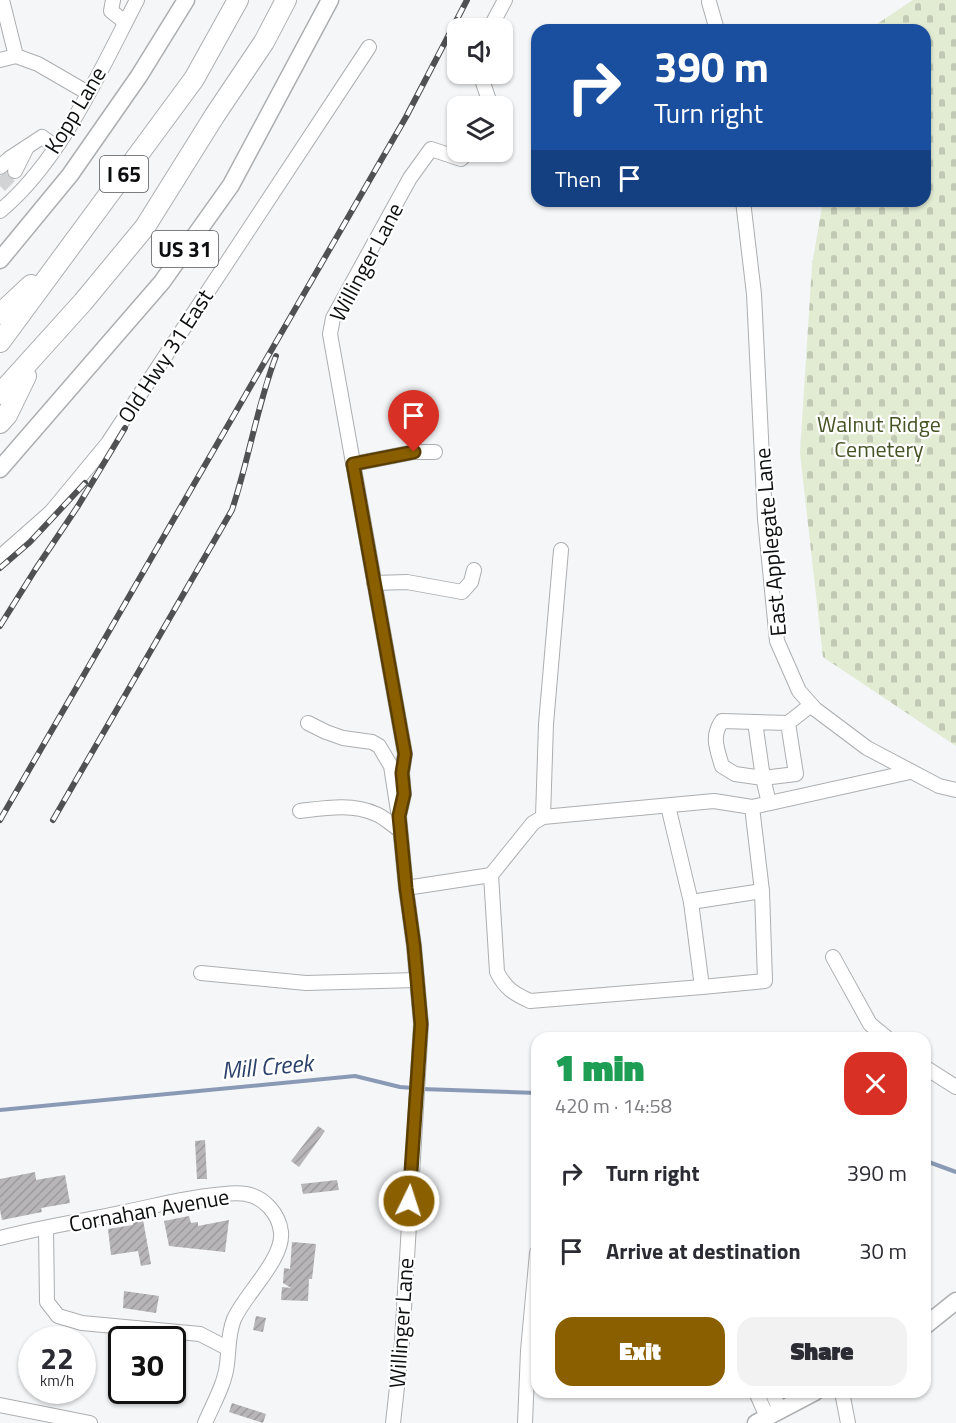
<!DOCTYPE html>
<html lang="en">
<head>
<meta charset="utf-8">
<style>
  :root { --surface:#fff; --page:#f2f2f3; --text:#2b2b33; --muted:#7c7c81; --accent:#8a5f00 }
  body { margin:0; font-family:"Titillium Web",sans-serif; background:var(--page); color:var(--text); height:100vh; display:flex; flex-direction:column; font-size:22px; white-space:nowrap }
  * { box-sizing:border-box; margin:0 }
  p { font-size:20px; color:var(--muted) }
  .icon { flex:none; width:33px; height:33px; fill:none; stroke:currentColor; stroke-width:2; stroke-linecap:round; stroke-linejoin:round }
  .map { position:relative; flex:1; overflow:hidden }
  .panel { position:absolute; left:531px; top:1032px; width:400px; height:366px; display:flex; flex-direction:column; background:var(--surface); border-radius:18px; box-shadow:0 2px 4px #0004 }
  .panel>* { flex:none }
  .hud { position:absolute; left:531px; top:24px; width:400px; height:183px; border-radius:18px; box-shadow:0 2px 4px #0004; background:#1a4fa0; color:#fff; overflow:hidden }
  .buttons { position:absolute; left:447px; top:18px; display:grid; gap:12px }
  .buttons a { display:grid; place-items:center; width:66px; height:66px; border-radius:12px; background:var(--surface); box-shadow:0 2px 4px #0004; font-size:30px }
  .speed { position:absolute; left:18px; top:1326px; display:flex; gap:12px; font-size:30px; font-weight:700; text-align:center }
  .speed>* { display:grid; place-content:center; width:78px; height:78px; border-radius:50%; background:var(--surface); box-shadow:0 2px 4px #0004; line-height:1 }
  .speed small { font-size:15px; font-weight:400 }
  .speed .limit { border:3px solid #111; border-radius:9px; background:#fff; color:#111 }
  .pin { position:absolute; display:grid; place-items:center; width:51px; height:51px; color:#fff; margin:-62px -26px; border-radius:50% 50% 50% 0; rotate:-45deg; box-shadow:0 0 6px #0007 }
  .pin .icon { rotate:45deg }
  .me { position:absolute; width:66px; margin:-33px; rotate:4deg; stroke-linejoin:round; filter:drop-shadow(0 0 4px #0008) }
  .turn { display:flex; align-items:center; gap:21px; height:126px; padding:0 24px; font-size:27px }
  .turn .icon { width:78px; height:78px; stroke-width:2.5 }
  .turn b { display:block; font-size:42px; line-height:51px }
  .then { display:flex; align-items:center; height:57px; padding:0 24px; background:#0003; gap:12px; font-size:22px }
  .round { display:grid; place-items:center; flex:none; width:63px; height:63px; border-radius:18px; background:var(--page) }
  .headline { display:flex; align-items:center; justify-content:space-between; height:102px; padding:0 24px }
  h1 { font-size:36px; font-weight:800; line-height:45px; color:#1e9e55 }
  .primary-button { display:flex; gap:12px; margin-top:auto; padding:12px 24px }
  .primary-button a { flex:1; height:69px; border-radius:18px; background:var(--accent); color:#fff; font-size:24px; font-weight:800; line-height:69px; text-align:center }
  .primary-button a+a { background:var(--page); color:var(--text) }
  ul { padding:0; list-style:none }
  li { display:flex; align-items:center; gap:18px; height:78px; padding:0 24px }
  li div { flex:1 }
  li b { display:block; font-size:22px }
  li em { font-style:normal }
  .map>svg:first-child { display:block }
  .cemetery { fill:url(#cemetery-stones) }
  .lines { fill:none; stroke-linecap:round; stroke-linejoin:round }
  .stream { stroke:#8a9ab5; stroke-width:4 }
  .building { fill:url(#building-hatch) }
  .minor-tunnel { stroke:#d1d3d5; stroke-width:14; stroke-dasharray:14 7; stroke-linecap:butt }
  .minor-casing { stroke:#acaeb0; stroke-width:16 }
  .major-casing { stroke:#acaeb0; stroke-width:19 }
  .highway-casing { stroke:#acaeb0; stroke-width:22 }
  .minor { stroke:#fff; stroke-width:14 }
  .major { stroke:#fff; stroke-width:16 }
  .highway { stroke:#fff; stroke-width:20 }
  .rail-casing { stroke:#4f5152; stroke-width:6 }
  .rail { stroke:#fff; stroke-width:4; stroke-dasharray:11; stroke-linecap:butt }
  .route-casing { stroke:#5a3e00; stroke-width:15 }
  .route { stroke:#8a5f00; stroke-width:10 }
  .labels { text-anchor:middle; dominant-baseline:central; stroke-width:4.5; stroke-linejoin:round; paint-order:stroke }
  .shield { fill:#fff; stroke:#565657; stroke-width:1.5 }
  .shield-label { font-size:21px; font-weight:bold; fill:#0d0e0f }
  .street-label { font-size:22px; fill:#0d0e0f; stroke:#fff }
  .park-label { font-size:22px; fill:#445424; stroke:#fff }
  .water-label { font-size:24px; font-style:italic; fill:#2b4169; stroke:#fff }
</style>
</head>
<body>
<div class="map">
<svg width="956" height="1423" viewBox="0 0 956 1423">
  <defs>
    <pattern id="cemetery-stones" width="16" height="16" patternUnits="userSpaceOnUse" patternTransform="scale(1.5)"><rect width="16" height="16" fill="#e2ecd3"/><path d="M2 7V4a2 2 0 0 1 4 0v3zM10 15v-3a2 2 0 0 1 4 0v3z" fill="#c1c9b4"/></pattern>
    <pattern id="building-hatch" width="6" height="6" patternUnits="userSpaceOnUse" patternTransform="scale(1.5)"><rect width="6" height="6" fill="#b7b5b7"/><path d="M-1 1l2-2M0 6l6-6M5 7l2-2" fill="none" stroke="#9c9a9c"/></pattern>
  </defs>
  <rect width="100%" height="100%" fill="#f4f6f8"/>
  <path class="cemetery" d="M913 0H956V746L823 657 800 453 812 265 823 201H926V30H868Z"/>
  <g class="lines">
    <g class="stream">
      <path d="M421 1089 537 1093"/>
      <path d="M0 1110 355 1076 400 1087 413 1088"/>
      <path d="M926 1161 956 1172"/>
    </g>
  </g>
  <g class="building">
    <path d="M318 1126 325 1131 299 1167 291 1161Z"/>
    <path d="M205 1140 207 1179H197L195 1141Z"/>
    <path d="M35 1172 36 1180 65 1175 70 1203 41 1208 42 1212 2 1220 0 1210V1179Z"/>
    <path d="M337 1180 339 1190 303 1194 301 1184Z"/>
    <path d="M189 1216 191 1223 198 1222V1226L229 1220 225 1252 169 1246 164 1221Z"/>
    <path d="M143 1220 151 1264 141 1266 138 1251 111 1255 108 1229 133 1225V1222Z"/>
    <path d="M292 1242 316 1244 312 1279H309L308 1301 281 1300 282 1287 291 1288 283 1283 284 1268 290 1269Z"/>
    <path d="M124 1291 159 1296 156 1313 123 1308Z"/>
    <path d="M256 1316 266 1318 263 1332 253 1330Z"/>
    <path d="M232 1403 266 1414 263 1423 229 1412Z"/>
  </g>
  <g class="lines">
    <path class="minor-tunnel" d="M0 186 15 171"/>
    <g class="minor-casing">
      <g id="minor">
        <path d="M2 0 16 56 38 64 88 93"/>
        <path d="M113 0 111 11 125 22"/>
        <path d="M709 2 717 30"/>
        <path d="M490 28 505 0"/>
        <path d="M0 60 16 56"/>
        <path d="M480 74 491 106"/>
        <path d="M0 167 10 158 42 137 56 147"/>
        <path d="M15 171 27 147"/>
        <path d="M743 201 754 294 765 519 777 641 799 691 815 709 867 748 939 786 956 790"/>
        <path d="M0 211C61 161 101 69 137 0"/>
        <path d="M353 464 414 452H435"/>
        <path d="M0 557 51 512 108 443 369 47"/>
        <path d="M374 583 407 582 462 592 471 582 474 570"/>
        <path d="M755 722 722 721C711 736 717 749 722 766L735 774 763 778 769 803"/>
        <path d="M308 723 326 732 343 738 372 742 379 746 391 766 398 811"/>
        <path d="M788 723 755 722 763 778 796 774 788 723 811 705"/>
        <path d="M668 806 691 902 762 891 752 807"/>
        <path d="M300 811C325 808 352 803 376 814 384 817 392 825 400 830"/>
        <path d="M543 817 546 724 561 550"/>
        <path d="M491 875 497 972C505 988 514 994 530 1001L702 987"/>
        <path d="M406 888 491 875 533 823 543 817 714 801 752 807 910 772"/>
        <path d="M691 902 702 987 765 981 762 891"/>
        <path d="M833 957 870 1024 887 1038"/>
        <path d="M201 973 306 983 417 980"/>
        <path d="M926 1068 956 1087"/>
        <path d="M46 1228 47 1302 58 1316 82 1323 200 1334 227 1348"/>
        <path d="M0 1238C41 1227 83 1221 125 1212 155 1206 184 1198 215 1195 225 1194 236 1192 246 1194 264 1197 279 1214 281 1232 284 1259 245 1294 234 1319 228 1334 229 1348 227 1364 225 1384 213 1404 205 1423"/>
        <path d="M756 1392 767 1417"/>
        <path d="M772 1392 780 1410"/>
        <path d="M842 1392 848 1423"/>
        <path d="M0 1405 90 1423"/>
        <path d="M393 1423 402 1342 421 1024 414 946 406 888 399 816 404 794 402 773 405 754 330 334 333 318 410 178 431 149 461 159 468 152"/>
        <path d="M525 1423 528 1351 537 1253"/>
      </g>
    </g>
    <g class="major-casing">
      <g id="major">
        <path d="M0 260 70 175 139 76 186 0"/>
        <path d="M0 469 162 282 231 185 330 0"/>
        <path d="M926 1325 956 1301"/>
        <path d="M756 1423 815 1392"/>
      </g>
    </g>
    <g class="highway-casing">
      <g id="highway">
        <path d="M0 314 31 285"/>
        <path d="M0 342 194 79 238 0"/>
        <path d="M0 394 83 302 145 227 215 115 264 42 286 0"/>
        <path d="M0 423 7 415 26 376"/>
      </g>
    </g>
    <use href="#minor" class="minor"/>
    <use href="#major" class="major"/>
    <use href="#highway" class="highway"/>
    <g class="rail-casing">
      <g id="rail">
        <path d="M0 568 30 542 85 483"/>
        <path d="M0 626 35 570 78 506 125 428"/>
        <path d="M0 820 406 117 467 0"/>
        <path d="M53 820 232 510C249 459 257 406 276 356"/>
      </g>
    </g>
    <use href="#rail" class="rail"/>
  </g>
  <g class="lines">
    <g class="route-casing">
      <path id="route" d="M409 1201 421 1024 414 946 406 888 399 816 404 794 402 773 405 754 353 464 414 452"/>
    </g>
    <use href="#route" class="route"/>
  </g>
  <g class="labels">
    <g class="shield">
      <rect x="100" y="156" width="48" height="36" rx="4.5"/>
      <rect x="152" y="231" width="66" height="36" rx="4.5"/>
    </g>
    <g class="shield-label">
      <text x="124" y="174">I 65</text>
      <text x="185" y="249">US 31</text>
    </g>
    <g class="street-label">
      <text transform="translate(75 110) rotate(-59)">Kopp Lane</text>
      <text transform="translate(366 262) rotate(-62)">Willinger Lane</text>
      <text transform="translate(165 356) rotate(-57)">Old Hwy 31 East</text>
      <text transform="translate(770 542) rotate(-95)">East Applegate Lane</text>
      <text transform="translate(149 1210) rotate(-10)">Cornahan Avenue</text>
      <text transform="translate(401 1323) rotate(-86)">Willinger Lane</text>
    </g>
    <g class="park-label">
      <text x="879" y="424">Walnut Ridge<tspan x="879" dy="25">Cemetery</tspan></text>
    </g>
    <g class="water-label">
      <text transform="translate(267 1066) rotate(-5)">Mill Creek</text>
    </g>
  </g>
</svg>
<div class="buttons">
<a><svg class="icon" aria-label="sound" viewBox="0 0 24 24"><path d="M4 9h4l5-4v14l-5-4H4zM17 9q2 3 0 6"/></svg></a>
<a><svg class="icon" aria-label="layers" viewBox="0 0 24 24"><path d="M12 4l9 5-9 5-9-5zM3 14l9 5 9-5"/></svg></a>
</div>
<div class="speed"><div>22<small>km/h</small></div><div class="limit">30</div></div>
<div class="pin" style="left:414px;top:452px;background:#d93025"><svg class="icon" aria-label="arrive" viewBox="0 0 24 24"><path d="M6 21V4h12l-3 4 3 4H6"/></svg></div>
<svg class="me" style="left:409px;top:1201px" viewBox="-20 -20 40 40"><circle r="17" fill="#8a5f00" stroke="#fff" stroke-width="3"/><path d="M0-11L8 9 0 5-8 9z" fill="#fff"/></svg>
<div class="hud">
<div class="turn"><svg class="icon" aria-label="right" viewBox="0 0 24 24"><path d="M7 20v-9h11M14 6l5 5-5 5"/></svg><div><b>390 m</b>Turn right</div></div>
<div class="then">Then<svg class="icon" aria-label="arrive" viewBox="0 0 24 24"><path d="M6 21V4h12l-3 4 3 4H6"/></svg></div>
</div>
<section class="panel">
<div class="headline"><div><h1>1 min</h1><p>420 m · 14:58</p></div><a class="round" style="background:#d93025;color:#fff"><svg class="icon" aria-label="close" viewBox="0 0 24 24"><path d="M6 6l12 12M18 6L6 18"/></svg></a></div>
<ul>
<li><svg class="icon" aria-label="right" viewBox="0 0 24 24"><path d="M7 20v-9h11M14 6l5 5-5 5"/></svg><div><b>Turn right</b></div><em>390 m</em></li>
<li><svg class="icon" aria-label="arrive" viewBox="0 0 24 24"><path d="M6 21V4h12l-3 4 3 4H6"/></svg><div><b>Arrive at destination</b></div><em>30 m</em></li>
</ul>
<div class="primary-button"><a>Exit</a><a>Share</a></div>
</section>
</div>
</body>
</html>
